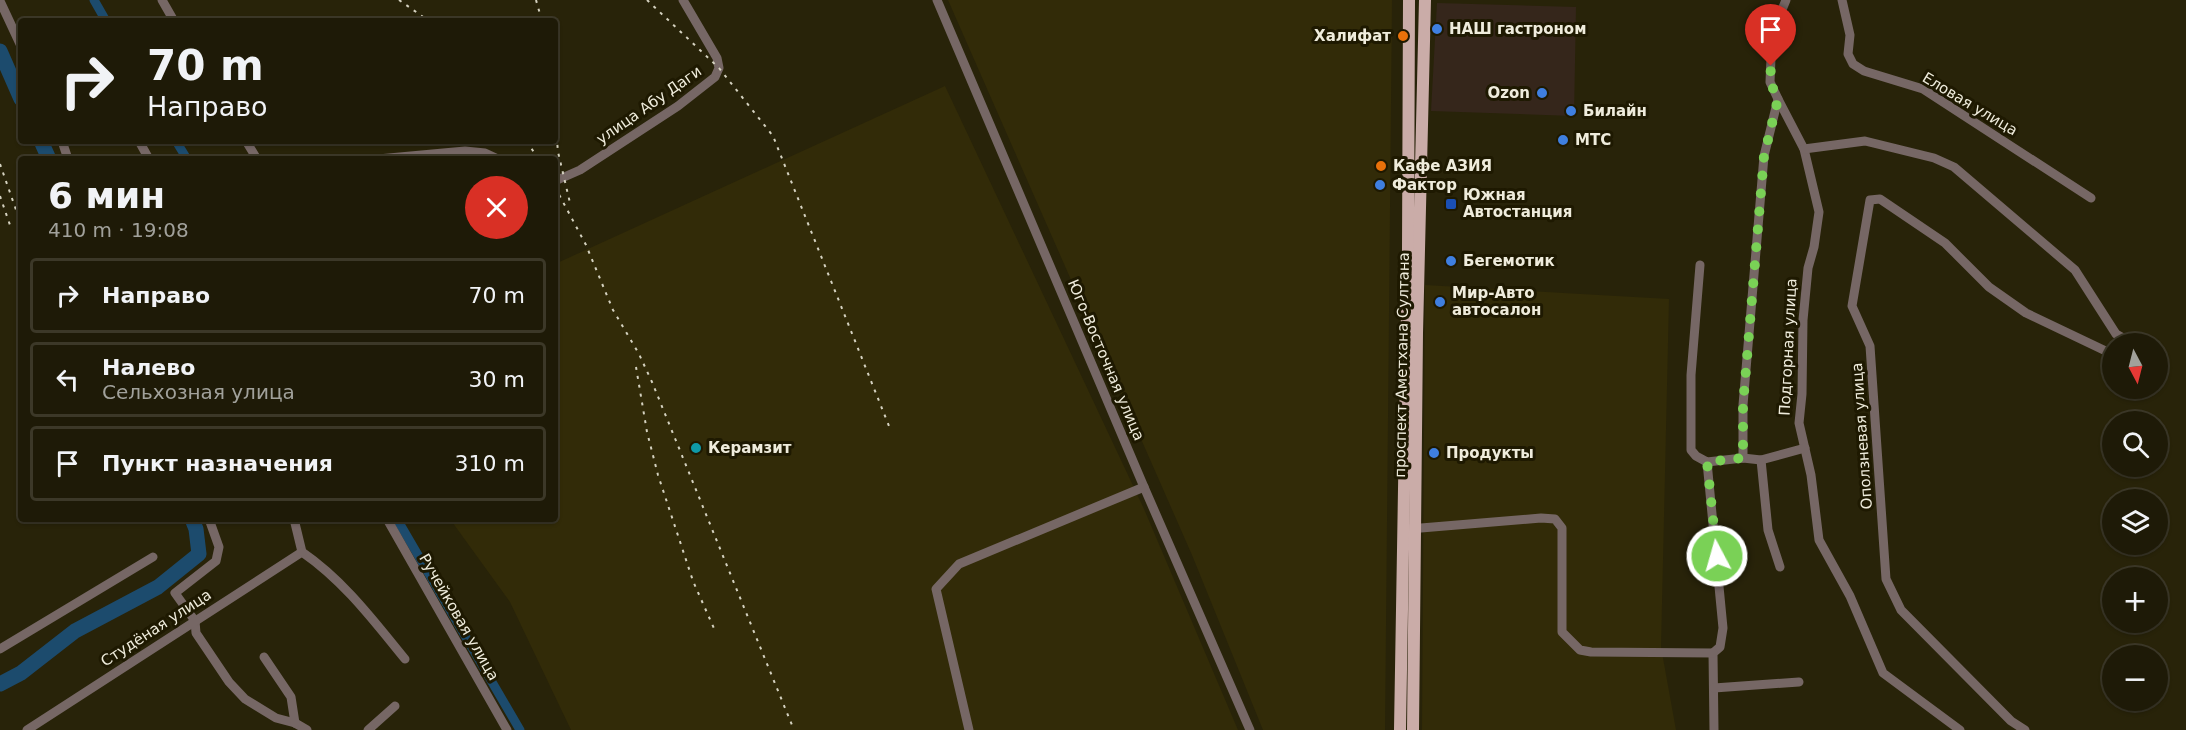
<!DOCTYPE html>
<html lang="ru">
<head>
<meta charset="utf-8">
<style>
  :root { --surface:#1e1a07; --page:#262311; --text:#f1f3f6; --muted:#a1a19b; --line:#3c3828 }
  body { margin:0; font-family:"DejaVu Sans",sans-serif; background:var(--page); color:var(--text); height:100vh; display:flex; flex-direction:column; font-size:22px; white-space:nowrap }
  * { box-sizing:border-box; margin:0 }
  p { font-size:20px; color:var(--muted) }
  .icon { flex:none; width:33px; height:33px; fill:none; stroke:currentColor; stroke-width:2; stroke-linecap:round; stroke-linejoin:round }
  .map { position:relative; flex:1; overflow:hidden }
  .details { position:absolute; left:18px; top:156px; width:540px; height:366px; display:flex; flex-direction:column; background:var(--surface); border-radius:6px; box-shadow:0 2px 4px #0004,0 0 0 2px var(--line) }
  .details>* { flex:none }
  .hud { position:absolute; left:18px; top:18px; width:540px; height:126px; border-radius:6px; box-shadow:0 2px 4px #0004,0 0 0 2px var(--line); background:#1e1a07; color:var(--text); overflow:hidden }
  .needle { width:39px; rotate:173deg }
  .fabs { position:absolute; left:2102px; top:333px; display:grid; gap:12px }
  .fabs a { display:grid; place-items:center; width:66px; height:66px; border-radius:50%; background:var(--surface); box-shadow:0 2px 4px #0004,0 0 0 2px var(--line); font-size:30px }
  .pin { position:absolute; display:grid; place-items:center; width:51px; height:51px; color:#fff; margin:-62px -26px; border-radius:50% 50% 50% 0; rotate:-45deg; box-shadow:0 0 6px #0007 }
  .pin .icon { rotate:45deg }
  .me { position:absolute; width:66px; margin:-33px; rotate:354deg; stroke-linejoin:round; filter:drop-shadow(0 0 4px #0008) }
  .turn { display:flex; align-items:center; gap:21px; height:126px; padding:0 30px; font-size:27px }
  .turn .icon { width:78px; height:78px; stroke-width:2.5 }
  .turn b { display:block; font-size:42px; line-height:51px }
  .round { display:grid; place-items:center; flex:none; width:63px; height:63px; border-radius:32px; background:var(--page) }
  .headline { display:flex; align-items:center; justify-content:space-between; height:102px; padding:0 30px }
  h1 { font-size:36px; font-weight:600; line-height:45px }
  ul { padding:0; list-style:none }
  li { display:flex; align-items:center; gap:18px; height:75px; margin:0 12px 9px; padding:0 18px; border:3px solid var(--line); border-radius:6px }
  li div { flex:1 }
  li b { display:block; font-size:22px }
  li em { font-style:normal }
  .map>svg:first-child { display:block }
  .commercial { fill:#35261b }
  .built { fill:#322b08 }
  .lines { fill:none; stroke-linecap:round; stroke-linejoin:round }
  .canal { stroke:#1c4b6d; stroke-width:9 }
  .river { stroke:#1c4b6d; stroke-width:15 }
  .minor { stroke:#766765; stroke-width:9 }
  .major { stroke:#caaca8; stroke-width:12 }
  .rail { stroke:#d5d2c0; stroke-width:2; stroke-dasharray:3 6; stroke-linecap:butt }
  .route { stroke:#7ad156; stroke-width:10; stroke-dasharray:0 18 }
  .shop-dot { fill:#3f7fe0; stroke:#1e1901; stroke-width:2 }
  .food-dot { fill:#e8710a; stroke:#1e1901; stroke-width:2 }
  .transit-dot { fill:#1a4fb4; stroke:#1e1901; stroke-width:2 }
  .culture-dot { fill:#0f9aa8; stroke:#1e1901; stroke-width:2 }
  .labels { text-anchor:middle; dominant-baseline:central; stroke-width:6; stroke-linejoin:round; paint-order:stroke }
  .poi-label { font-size:15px; font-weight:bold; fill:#efecdc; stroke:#1e1901; text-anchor:start }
  .street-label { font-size:15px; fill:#efecdc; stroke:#1e1901 }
</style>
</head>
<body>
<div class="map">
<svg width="2186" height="730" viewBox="0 0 2186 730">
  <rect width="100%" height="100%" fill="#282309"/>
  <path class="commercial" d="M1437 3 1576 7 1574 116 1431 111Z"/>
  <g class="built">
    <path d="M948 0H1392L1385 730H1263L1192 555Z"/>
    <path d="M945 86 1144 509 1238 730H571L510 602 450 519H555V264Z"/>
    <path d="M1425 285 1669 299 1661 647 1676 730H1422Z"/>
  </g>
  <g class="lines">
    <g class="canal">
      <path d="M94 0 106 21"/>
      <path d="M176 141 187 159"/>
      <path d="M397 519 520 730"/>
    </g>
    <g class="river">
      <path d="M0 51 21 99"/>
      <path d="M41 141 49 159"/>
      <path d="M0 684 21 673 75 631 158 587 199 554 196 529 192 519"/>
    </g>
    <g class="minor">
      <path d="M162 0 174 21"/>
      <path d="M937 0 1144 487 1250 730"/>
      <path d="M1842 0 1850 35 1848 54 1853 64 1864 71 1923 89 2091 198"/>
      <path d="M0 1 21 46"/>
      <path d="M1778 99 1804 149 1819 212 1814 247 1808 268 1803 320 1802 394 1799 423 1811 475 1819 540 1850 596 1883 673 1960 730"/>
      <path d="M62 141 68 159"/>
      <path d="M139 141 149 159"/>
      <path d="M246 141 257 159"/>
      <path d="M1804 149 1865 141 1934 158 1954 167 2075 270 2116 334 2133 344"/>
      <path d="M378 159 465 151 485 153 498 159"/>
      <path d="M555 181 580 170 678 106 715 77 719 68 717 58 683 0"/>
      <path d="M1700 265 1691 375V450L1696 456 1707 462 1743 458 1761 460 1805 448"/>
      <path d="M1743 458V405L1764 156 1778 99 1770 82 1772 34 1786 0"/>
      <path d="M1761 460 1768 530 1780 567"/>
      <path d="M1707 462 1723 628 1720 647 1713 653 1714 730"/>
      <path d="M209 519 219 547 216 561 175 593 195 621 196 633 229 682 245 699 276 718 295 723 307 730"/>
      <path d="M294 519 302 552C344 581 373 620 405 659"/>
      <path d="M387 519 507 730"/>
      <path d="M1409 529 1541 518 1555 519 1562 528V632L1580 650 1591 652 1713 653"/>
      <path d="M0 649 153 557"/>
      <path d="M264 657 291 697 295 723"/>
      <path d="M1714 688 1799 682"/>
      <path d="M27 730 302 552"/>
      <path d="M368 730 395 706"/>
      <path d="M969 730 936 589 959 564 1144 487"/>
      <path d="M2025 730 2011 721 1901 610 1886 579 1870 346 1852 306 1870 200 1880 199 1945 243 1989 287 2026 313 2112 354"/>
    </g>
    <g class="major">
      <path d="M1400 730 1408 249 1409 0"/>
      <path d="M1413 730 1417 333 1425 0"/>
    </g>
    <g class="rail">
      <path d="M399 0 429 21"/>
      <path d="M536 0 542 21"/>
      <path d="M647 0 719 68 773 136 891 431"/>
      <path d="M555 118 558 152 570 203"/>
      <path d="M527 141 538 159"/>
      <path d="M0 164 21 224"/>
      <path d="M555 187 586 245 613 310 639 354 652 382 794 730"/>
      <path d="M0 196 11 228"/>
      <path d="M636 367 647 432 658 475 693 581 716 633"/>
    </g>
  </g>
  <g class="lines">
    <path class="route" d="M1717 556 1707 462 1743 458V405L1764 156 1778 99 1770 82 1771 66"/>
  </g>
  <g class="shop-dot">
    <circle cx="1437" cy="29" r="6"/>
    <circle cx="1542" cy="93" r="6"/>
    <circle cx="1571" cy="111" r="6"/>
    <circle cx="1563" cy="140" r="6"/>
    <circle cx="1380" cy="185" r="6"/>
    <circle cx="1451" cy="261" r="6"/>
    <circle cx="1440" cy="302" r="6"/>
    <circle cx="1434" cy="453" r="6"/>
  </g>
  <g class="food-dot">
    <circle cx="1403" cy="36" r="6"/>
    <circle cx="1381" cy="166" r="6"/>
  </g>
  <rect class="transit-dot" x="1445" y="198" width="12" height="12" rx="3"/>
  <circle class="culture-dot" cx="696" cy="448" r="6"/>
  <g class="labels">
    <g class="poi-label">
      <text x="1449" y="29">НАШ гастроном</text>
      <text x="1391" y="36" text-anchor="end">Халифат</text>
      <text x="1530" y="93" text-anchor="end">Ozon</text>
      <text x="1583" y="111">Билайн</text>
      <text x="1575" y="140">МТС</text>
      <text x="1393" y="166">Кафе АЗИЯ</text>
      <text x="1392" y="185">Фактор</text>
      <text x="1463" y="195">Южная<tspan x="1463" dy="17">Автостанция</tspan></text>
      <text x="1463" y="261">Бегемотик</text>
      <text x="1452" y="293">Мир-Авто<tspan x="1452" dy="17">автосалон</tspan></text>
      <text x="708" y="448">Керамзит</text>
      <text x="1446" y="453">Продукты</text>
    </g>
    <g class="street-label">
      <text transform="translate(1970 104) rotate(31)">Еловая улица</text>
      <text transform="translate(649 105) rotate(-35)">улица Абу Даги</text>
      <text transform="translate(1788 347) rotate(-87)">Подгорная улица</text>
      <text transform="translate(1106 360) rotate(67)">Юго-Восточная улица</text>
      <text transform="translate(1402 365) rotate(-89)">проспект Аметхана Султана</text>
      <text transform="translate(1862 436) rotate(-94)">Оползневая улица</text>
      <text transform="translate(459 617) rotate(60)">Ручейковая улица</text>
      <text transform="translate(156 628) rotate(-33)">Студёная улица</text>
    </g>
  </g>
</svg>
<div class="fabs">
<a><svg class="needle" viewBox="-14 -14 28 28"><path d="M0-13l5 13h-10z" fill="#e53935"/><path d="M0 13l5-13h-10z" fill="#a1a19b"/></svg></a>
<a><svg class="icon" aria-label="search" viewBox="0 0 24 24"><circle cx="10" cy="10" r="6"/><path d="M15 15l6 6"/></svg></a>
<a><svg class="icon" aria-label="layers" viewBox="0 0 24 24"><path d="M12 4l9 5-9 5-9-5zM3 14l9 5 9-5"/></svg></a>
<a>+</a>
<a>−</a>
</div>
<div class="pin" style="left:1771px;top:66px;background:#d93025"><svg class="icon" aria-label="arrive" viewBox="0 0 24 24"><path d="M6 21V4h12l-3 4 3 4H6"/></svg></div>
<svg class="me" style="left:1717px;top:556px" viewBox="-20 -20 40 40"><circle r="17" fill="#7ad156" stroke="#fff" stroke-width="3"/><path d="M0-11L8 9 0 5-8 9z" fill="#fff"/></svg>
<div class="hud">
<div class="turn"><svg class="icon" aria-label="right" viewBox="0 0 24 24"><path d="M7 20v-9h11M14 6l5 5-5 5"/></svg><div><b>70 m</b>Направо</div></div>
</div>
<section class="details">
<div class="headline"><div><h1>6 мин</h1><p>410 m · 19:08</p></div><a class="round" style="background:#d93025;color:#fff"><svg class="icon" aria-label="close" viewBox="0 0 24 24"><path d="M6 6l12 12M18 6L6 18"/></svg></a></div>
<ul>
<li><svg class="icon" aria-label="right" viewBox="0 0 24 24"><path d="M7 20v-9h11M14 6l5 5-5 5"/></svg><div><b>Направо</b></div><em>70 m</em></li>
<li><svg class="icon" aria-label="left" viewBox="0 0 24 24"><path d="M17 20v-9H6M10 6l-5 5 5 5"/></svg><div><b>Налево</b><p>Сельхозная улица</p></div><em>30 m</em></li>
<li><svg class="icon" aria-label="arrive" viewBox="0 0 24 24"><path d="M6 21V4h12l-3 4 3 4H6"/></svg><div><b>Пункт назначения</b></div><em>310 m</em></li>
</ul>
</section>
</div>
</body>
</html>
